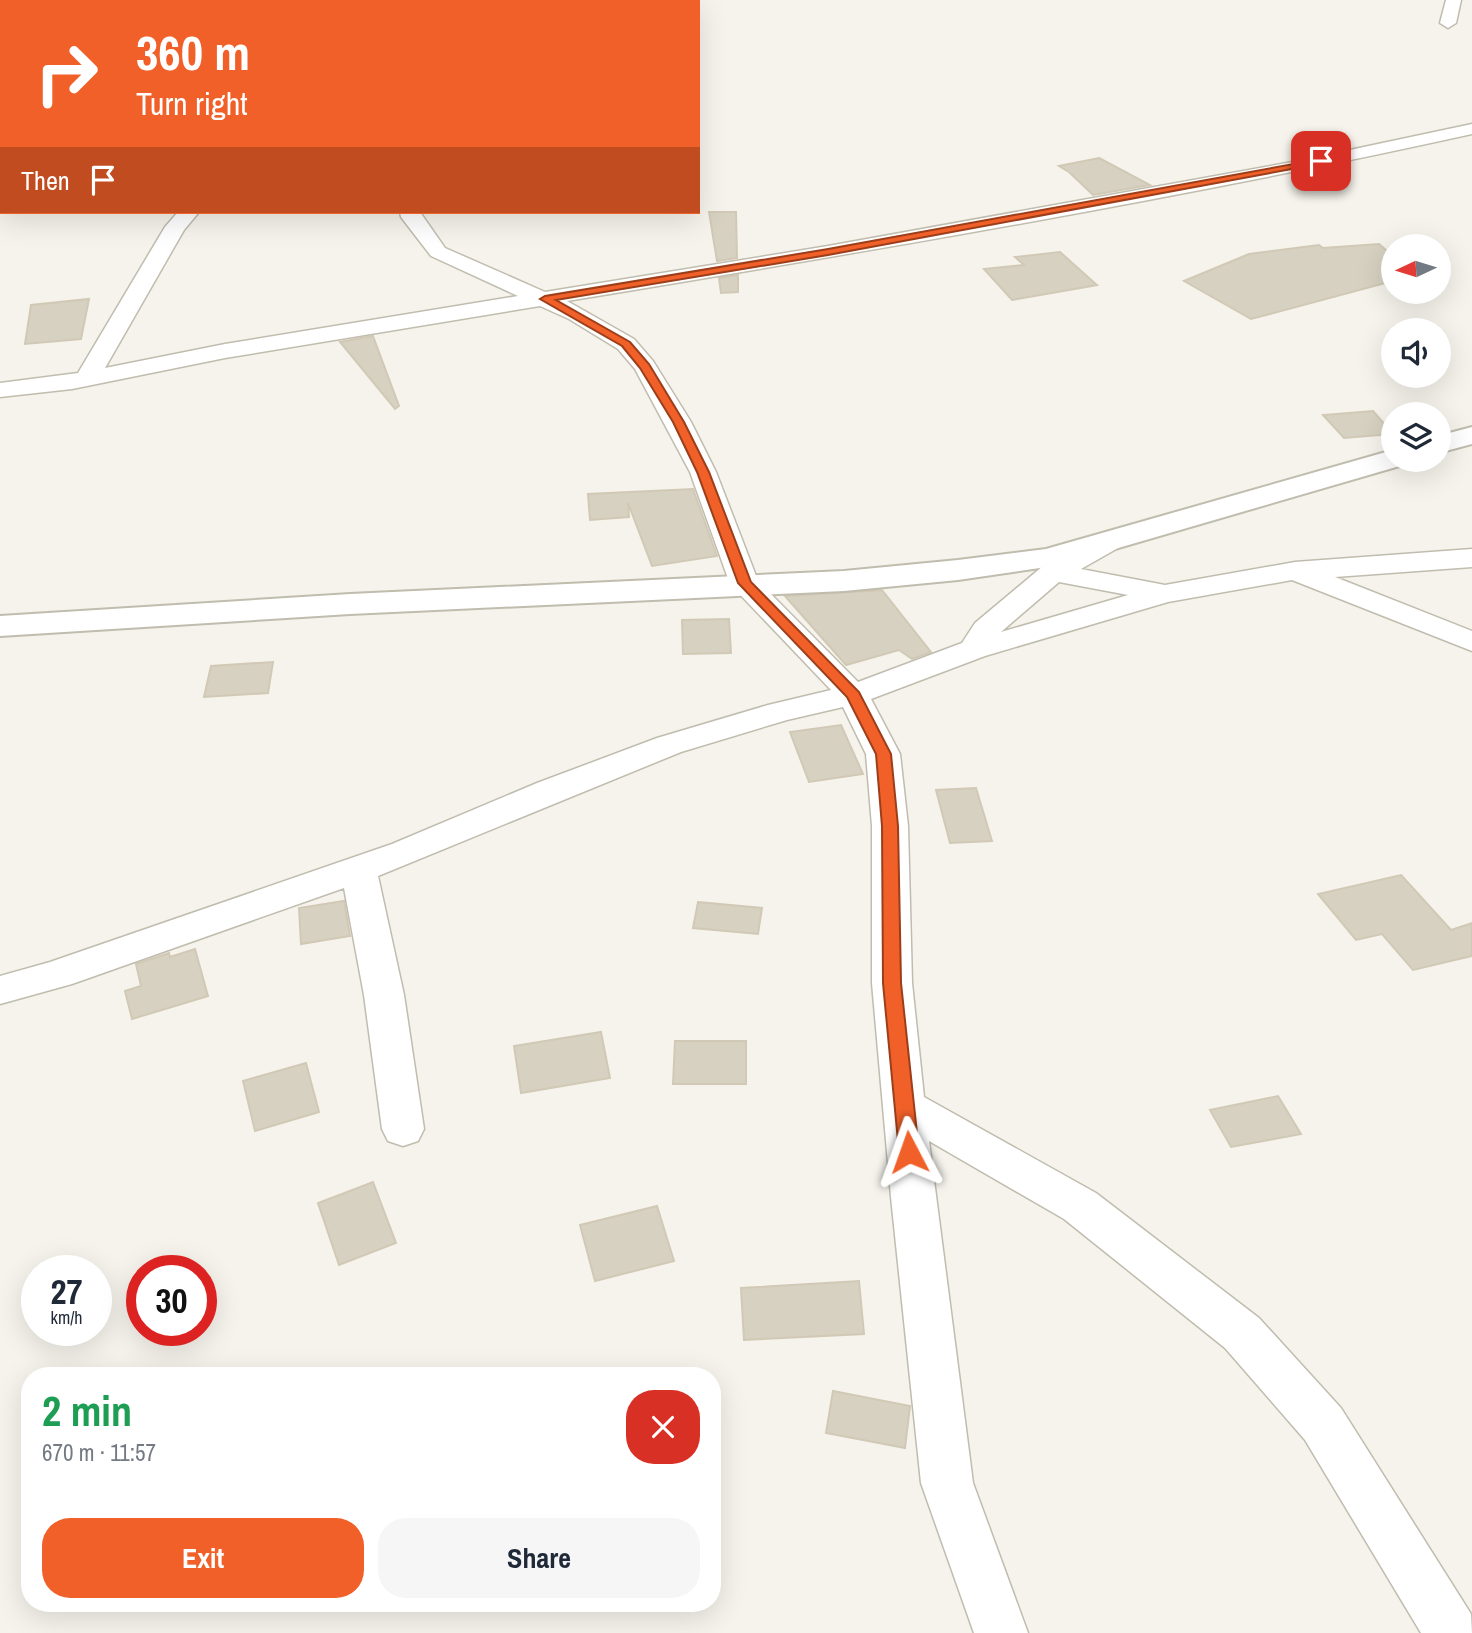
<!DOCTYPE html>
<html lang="en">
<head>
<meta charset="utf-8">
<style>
  :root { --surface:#fff; --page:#f6f6f7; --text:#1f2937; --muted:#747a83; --accent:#f06028 }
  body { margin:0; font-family:"Archivo Narrow",sans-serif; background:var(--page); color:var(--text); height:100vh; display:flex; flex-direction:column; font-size:26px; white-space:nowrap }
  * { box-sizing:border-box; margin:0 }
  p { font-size:23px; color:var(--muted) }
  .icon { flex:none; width:38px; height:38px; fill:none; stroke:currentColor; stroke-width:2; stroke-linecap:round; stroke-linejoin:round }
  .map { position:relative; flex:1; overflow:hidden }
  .drawer { position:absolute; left:21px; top:1367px; width:700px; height:245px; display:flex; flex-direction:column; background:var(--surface); border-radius:28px; box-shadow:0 7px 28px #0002 }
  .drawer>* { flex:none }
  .guide { position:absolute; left:0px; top:0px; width:700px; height:214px; box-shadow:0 7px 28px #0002; background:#f06028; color:#fff; overflow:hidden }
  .needle { width:46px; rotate:266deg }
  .tools { position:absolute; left:1381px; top:234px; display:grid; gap:14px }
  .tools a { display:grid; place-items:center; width:70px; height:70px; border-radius:50%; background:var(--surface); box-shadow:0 7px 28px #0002; font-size:35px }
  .speed { position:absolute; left:21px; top:1255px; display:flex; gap:14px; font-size:35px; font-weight:700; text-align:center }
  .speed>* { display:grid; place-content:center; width:91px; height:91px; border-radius:50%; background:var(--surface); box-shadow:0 7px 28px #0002; line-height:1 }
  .speed small { font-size:18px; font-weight:400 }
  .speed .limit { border:10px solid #d22; background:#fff; color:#111 }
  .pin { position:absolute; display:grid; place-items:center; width:60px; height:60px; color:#fff; margin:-30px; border-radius:14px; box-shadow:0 4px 10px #0006 }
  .me { position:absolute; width:77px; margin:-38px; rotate:356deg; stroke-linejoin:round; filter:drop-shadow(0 0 5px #0008) }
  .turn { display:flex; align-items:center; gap:24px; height:147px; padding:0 21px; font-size:32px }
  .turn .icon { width:91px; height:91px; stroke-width:2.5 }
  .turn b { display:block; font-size:49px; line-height:60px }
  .then { display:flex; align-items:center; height:66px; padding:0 21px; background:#0003; gap:14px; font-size:26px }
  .round { display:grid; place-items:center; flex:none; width:74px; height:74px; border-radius:28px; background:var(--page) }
  .summary { display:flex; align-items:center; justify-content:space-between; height:119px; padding:0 21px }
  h1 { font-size:42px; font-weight:700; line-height:52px; color:#1e9e55 }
  .primary-button { display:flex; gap:14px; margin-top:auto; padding:14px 21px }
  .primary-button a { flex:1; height:80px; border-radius:28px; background:var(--accent); color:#fff; font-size:28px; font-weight:700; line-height:80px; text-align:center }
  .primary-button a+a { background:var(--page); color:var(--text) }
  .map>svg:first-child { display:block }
  .building { fill:#d6d1c1; stroke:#d1c9b5; stroke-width:2 }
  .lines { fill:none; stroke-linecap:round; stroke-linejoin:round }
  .minor-casing { stroke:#c0bcae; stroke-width:3 }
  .tertiary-casing { stroke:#c0bcae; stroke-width:4 }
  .minor { fill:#fff; fill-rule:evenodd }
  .tertiary { fill:#fff; fill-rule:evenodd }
  .route { fill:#f06028; stroke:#9c3e1a; stroke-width:2 }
</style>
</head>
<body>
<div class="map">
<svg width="1472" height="1633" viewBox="0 0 1472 1633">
  <rect width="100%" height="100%" fill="#f5f3eb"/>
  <g class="building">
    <path d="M1099 158 1150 185 1093 195 1069 172 1059 166Z"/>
    <path d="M709 212H736L737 258 717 261Z"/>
    <path d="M1379 244 1393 256V281L1251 319 1184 281 1249 254 1319 245 1323 248Z"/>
    <path d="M1060 252 1097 285 1012 300 984 269 1024 265 1015 257Z"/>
    <path d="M738 275V292L721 293 719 278Z"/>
    <path d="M89 299 81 339 25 344 31 305Z"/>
    <path d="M373 336 399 406 395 409 340 342Z"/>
    <path d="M1373 411 1393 434 1344 438 1323 415Z"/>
    <path d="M693 489 717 556 652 566 628 503 629 517 590 520 588 494Z"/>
    <path d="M882 590 931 652 912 659 899 650 846 665 785 596Z"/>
    <path d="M729 619 731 653 683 654 682 620Z"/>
    <path d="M273 662 268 693 204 697 211 666Z"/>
    <path d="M841 725 863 774 809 782 790 732Z"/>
    <path d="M976 788 992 841 950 843 936 790Z"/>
    <path d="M1401 875 1451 930 1472 923V956L1413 970 1382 934 1356 940 1318 894Z"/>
    <path d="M344 901 350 936 301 944 299 908Z"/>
    <path d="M698 902 762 908 758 934 693 928Z"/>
    <path d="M195 949 208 996 132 1019 125 991 141 986 136 964 169 953 170 957Z"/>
    <path d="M601 1032 610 1078 521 1093 514 1046Z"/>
    <path d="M675 1041H746V1084H673Z"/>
    <path d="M306 1063 319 1112 255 1131 243 1081Z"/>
    <path d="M1278 1096 1301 1134 1231 1147 1210 1110Z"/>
    <path d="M373 1182 396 1243 339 1265 318 1203Z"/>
    <path d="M657 1206 674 1261 595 1281 580 1225Z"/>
    <path d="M859 1281 864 1334 744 1340 741 1288Z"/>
    <path d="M833 1391 910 1406 905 1448 826 1433Z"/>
  </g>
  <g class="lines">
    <g class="minor-casing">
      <g id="minor">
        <rect x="90" y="0" width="16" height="2"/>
        <path d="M146 0H162L145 2Z"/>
        <path d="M368 0H384L368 2Z"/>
        <path d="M1446 0H1461L1456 23 1448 28 1440 23Z"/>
        <rect x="0" y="33" width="2" height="10"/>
        <path d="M1472 124V134C1173 200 870 251 567 301L634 339 653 361 691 422 716 472 758 581 858 682 962 643 975 623 1043 566 1098 536 1108 534 1118 536 1122 542 1118 548 1081 569 1165 585 1295 562 1472 549V567L1335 577 1472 631V651L1292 580 1168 602 985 656 871 699 900 754 908 826 912 983 924 1097 1096 1193 1259 1318 1341 1408 1471 1614 1472 1633H1421L1305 1440 1225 1348 1064 1219 929 1141 973 1483 1028 1633H974L921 1483 891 1197 872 983V826L866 754 843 707 787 720 681 752 378 876 404 995 424 1129 418 1141 403 1146 388 1141 382 1129 364 995 344 888 72 984 0 1004V976L50 962 392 844 537 783 657 738 768 705 831 690 730 584 690 472 635 369 618 349 569 319 540 306 225 358 72 389 0 397V383L78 373 165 227 178 212H199L184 230 105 368 225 344 518 296 431 256 401 217 400 212H420L445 248 545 292 828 246 1298 161ZM1059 582 1128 595 1001 632Z"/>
      </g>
    </g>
    <g class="tertiary-casing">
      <g id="tertiary">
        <path d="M1472 427V444L1438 453V436Z"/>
        <path d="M1393 450V460H1407L1403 465 1060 565 958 580 844 591 350 614 0 636V616L350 594 844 571 958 560 1046 549Z"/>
      </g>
    </g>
    <use href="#minor" class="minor"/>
    <use href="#tertiary" class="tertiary"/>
  </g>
  <path class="route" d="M1321 159 1324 163 828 255 556 300 630 342 649 364 684 422 709 472 751 582 859 692 891 754 898 826 901 983 919 1152 916 1158 909 1160 902 1158 899 1152 883 983 882 826 876 754 847 697 738 583 697 472 673 422 640 368 622 346 540 299 545 296 828 249Z"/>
</svg>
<div class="tools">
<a><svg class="needle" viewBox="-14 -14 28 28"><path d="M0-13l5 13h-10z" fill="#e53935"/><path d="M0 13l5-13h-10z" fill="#747a83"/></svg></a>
<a><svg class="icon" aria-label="sound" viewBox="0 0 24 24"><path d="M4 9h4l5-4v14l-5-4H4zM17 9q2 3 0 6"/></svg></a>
<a><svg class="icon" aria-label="layers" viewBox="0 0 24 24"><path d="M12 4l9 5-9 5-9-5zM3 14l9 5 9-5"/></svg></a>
</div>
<div class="speed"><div>27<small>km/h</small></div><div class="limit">30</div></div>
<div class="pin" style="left:1321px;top:161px;background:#d93025"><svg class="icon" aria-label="arrive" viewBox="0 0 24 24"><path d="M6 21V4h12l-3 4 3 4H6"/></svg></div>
<svg class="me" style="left:909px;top:1152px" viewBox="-20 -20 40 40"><path d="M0-17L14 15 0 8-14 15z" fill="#f06028" stroke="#fff" stroke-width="4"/></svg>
<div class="guide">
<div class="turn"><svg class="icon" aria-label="right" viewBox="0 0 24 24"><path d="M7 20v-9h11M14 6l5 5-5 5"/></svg><div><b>360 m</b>Turn right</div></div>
<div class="then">Then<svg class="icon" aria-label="arrive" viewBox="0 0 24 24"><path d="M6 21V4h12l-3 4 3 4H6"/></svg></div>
</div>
<section class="drawer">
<div class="summary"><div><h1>2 min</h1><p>670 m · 11:57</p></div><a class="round" style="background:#d93025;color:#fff"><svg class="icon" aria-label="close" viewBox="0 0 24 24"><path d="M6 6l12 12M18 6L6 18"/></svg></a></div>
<div class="primary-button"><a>Exit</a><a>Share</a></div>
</section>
</div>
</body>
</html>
